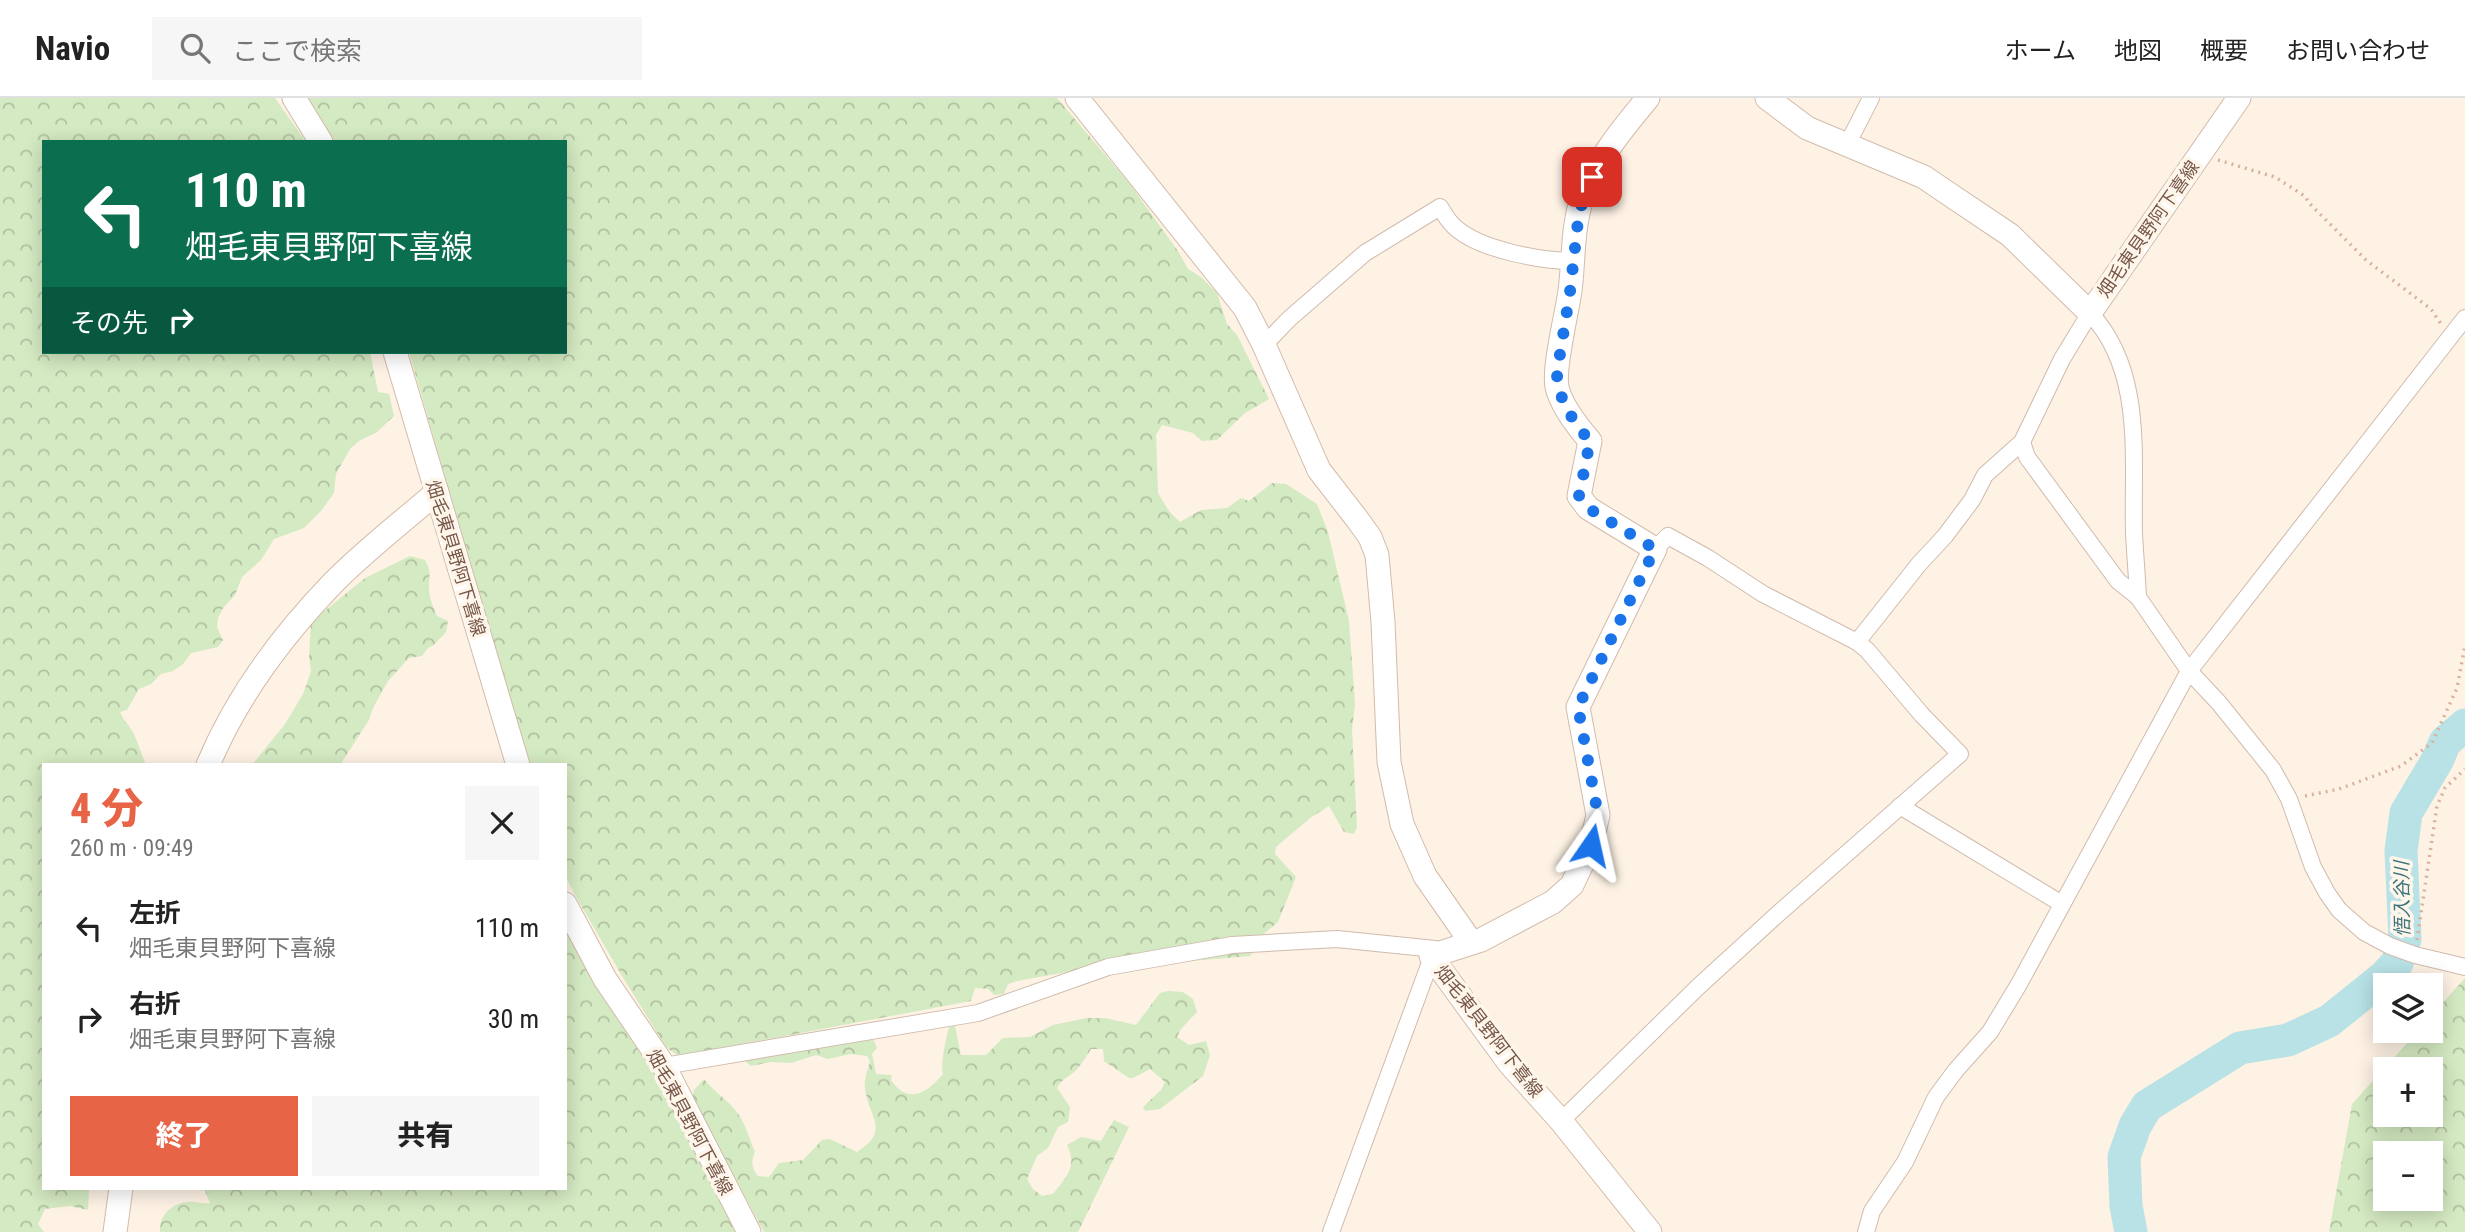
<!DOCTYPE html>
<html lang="ja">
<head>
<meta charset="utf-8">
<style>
  :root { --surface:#fff; --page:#f6f6f6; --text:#222; --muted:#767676; --line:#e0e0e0; --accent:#e86447 }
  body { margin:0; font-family:"Roboto Condensed","Noto Sans JP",sans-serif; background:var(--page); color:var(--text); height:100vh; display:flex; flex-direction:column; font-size:26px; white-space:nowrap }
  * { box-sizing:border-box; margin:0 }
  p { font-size:23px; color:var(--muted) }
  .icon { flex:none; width:38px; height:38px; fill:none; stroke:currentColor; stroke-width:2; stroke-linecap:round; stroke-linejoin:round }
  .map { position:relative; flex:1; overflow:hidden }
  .details { position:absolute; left:42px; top:665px; width:525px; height:427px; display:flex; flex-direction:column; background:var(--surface); border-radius:0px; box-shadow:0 4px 18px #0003 }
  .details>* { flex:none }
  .guide { position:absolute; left:42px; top:42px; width:525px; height:214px; border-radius:0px; box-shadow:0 4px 18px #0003; background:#0b6e4f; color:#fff; overflow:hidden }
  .tools { position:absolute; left:2373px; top:875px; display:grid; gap:14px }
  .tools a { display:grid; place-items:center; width:70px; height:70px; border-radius:0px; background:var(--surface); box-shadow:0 4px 18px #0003; font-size:35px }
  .pin { position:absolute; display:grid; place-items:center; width:60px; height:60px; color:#fff; margin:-30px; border-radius:14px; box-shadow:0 4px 10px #0006 }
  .me { position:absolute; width:77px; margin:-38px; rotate:11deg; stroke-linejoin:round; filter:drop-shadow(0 0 5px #0008) }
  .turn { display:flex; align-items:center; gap:24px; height:147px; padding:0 28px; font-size:32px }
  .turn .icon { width:91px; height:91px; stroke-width:2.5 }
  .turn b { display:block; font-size:49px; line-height:60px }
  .then { display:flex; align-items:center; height:66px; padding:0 28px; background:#0003; gap:14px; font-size:26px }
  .round { display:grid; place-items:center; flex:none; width:74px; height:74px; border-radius:0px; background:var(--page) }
  .overview { display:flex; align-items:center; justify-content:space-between; height:119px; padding:0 28px }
  h1 { font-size:42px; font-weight:800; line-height:52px; color:var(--accent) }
  .cta { display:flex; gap:14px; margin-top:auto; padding:14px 28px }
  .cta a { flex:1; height:80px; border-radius:0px; background:var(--accent); color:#fff; font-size:28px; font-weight:800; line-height:80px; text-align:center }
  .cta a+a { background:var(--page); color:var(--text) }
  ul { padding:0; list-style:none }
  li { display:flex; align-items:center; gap:21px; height:91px; padding:0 28px }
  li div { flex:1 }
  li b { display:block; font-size:26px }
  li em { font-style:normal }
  header { display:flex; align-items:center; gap:42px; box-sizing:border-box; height:98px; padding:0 35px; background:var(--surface); border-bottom:2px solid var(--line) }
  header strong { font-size:33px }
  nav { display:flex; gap:38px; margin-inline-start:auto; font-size:24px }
  .search { width:490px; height:63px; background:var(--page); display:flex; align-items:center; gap:18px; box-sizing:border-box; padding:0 24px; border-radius:0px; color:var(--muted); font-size:26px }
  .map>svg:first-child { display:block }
  .forest { fill:url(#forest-crowns); fill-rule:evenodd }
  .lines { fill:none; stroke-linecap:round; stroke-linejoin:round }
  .river { stroke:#b8e2e6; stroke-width:33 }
  .street-casing { stroke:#d0bbad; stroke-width:18 }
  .secondary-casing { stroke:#d3bbaa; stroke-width:25 }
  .path { stroke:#d7b29e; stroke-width:3.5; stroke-dasharray:2 5; stroke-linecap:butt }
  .street { stroke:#fff; stroke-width:16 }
  .secondary { stroke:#fff; stroke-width:23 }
  .route { stroke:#1a73e8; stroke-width:12; stroke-dasharray:0 21.6 }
  .labels { text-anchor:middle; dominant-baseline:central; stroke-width:7; stroke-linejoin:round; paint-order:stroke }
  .street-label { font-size:18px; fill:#765749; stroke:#fff6eb }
  .water-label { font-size:19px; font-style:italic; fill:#3c747c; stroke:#fff6eb }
</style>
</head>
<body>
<header>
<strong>Navio</strong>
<div class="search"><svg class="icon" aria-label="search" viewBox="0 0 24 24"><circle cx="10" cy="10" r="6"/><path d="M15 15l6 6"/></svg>ここで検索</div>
<nav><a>ホーム</a><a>地図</a><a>概要</a><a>お問い合わせ</a></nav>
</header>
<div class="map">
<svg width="2465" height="1134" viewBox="0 0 2465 1134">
  <defs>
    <pattern id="forest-crowns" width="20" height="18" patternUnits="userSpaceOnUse" patternTransform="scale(1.75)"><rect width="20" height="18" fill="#d4eac2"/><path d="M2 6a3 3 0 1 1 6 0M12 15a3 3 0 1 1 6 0" fill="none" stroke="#b1c0a0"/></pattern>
  </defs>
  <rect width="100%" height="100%" fill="#fdf2e4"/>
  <g class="forest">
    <path d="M0 0H275L306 44H44V254H370L378 294 389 296 394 318 377 334 359 343 350 351 336 376 334 395 321 413 304 430 274 441 261 462 242 479 235 497 223 510 218 520 217 529 223 542 218 549 191 555 183 566 173 573 161 576 151 586 139 591 127 612 120 614C123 622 129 627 133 634 138 644 141 656 146 667H44V1090H87L89 1092 88 1112 70 1108 45 1111 38 1126 44 1134H0Z"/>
    <path d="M304 0H1057L1129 85 1178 153 1188 171 1201 179 1217 195 1227 226 1237 237 1269 301 1245 315 1217 342 1202 343 1193 335 1162 327 1156 337 1158 395 1169 413 1180 424 1201 412 1227 410 1241 400 1249 403 1272 385 1286 386 1317 406 1328 434 1349 523 1355 606 1352 631 1357 729 1354 736 1344 734 1329 708 1310 720 1276 749 1275 756 1296 779 1278 824 1265 835 1250 858 1073 873 1017 883 1008 886 1004 896 994 897 988 891 975 890 971 903 678 958 666 949 622 878 575 797 565 777V667H528L409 254H565V44H335Z"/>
    <path d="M410 458 425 462C432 475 429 476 429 490 429 499 433 509 437 518L448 523 446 534 434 547 428 550 422 558 409 560 388 583 373 610 369 622 340 667H252L285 626 303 596 311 573 309 559 311 524 365 480Z"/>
    <path d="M565 824 641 948 741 1134H160C159 1118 171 1105 188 1104 196 1103 201 1106 210 1105L204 1090H565Z"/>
    <path d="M2465 880V1134H2329L2352 1006 2418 933H2431V918ZM2431 971V1017H2385V971ZM2431 1055V1101H2385V1055Z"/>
    <path d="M1168 893 1183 894 1193 901 1197 914 1181 931 1177 939 1189 947 1206 943 1210 957 1203 978 1160 1011 1145 1013 1143 1009 1161 992 1165 984 1150 971 1133 980H1129L1104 963 1103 951H1091C1087 957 1083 964 1078 970 1070 979 1063 979 1057 990L1070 1009 1068 1024 1058 1029 1048 1050 1037 1058 1027 1081 1033 1091 1042 1098 1053 1096C1066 1079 1078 1069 1067 1047L1081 1039 1101 1043 1114 1022 1129 1029 1078 1134H764L692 999 694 992 704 981C714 994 730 1003 739 1017 746 1028 750 1042 755 1054 751 1063 751 1070 758 1078L769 1079 779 1065 803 1062 822 1042 830 1041 857 1054C891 1032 869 1020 865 991 864 983 867 972 870 964L867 958 851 956 828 961 816 957 791 965 771 964 751 968 744 962 870 939 874 943 877 950 872 956 876 976 892 977 891 982C908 1008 928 994 943 976 940 966 946 940 949 929L955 928 961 957H986L1003 940 1030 939 1053 927 1087 920H1105L1136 927 1160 895Z"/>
  </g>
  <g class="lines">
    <path class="river" d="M2131 1134 2126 1108 2124 1059 2135 1028 2147 1008 2240 950 2288 942 2329 923 2385 878 2397 865 2405 841 2401 753 2406 715 2438 661 2445 644 2465 627"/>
    <g class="street-casing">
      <g id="street">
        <path d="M1848 45 1871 0"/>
        <path d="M1264 247 1289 221 1365 155 1440 109C1445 117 1449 125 1457 131 1482 152 1541 163 1573 163"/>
        <path d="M2022 344 2027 359 2118 483 2138 499 2189 573 2219 605 2273 672 2289 701 2313 769 2327 795 2339 812 2364 834 2390 848 2415 857 2465 869"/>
        <path d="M1857 544 1919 466 1945 438 1972 402 1985 377 2022 344 2062 261 2090 215C2145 274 2132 361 2134 435 2135 456 2137 477 2138 499"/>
        <path d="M1900 708 2062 806"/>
        <path d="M664 968 978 915 1108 869 1232 847 1337 841 1435 851 1331 1134"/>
        <path d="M1561 1023 1699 888 1780 814 1960 656 1922 617 1867 552 1857 544 1763 496 1708 460 1668 438 1655 451"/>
        <path d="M1866 1134 1872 1113 1905 1064 1936 999 1956 972 1990 934 2019 886 2189 573 2465 220"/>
      </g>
    </g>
    <g class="secondary-casing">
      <g id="secondary">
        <path d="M294 0 321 44"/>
        <path d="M1077 0 1245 210 1264 247 1319 372 1357 421 1370 439 1377 457 1383 524 1389 664 1402 726 1425 778 1471 844 1458 849"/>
        <path d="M1648 0C1623 30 1598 60 1583 98 1572 127 1574 162 1570 193 1567 215 1553 270 1557 289 1561 307 1578 329 1590 343L1579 398 1588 410 1655 451 1578 609 1598 717 1591 747 1572 787 1553 804 1481 842 1431 858 1509 965 1561 1023 1650 1134"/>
        <path d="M1767 0 1807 30 1924 79 1943 92 2010 137 2090 215 2239 0"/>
        <path d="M395 254 518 667"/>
        <path d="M208 667C236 600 282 538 332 486 364 453 402 424 437 394"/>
        <path d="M565 806 605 881 664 968 749 1134"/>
        <path d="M115 1134 121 1090"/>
      </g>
    </g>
    <g class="path">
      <path d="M2218 62 2275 79 2306 99 2308 104 2366 162 2431 211 2441 226"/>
      <path d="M2305 698 2339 691 2401 668 2432 645 2457 590 2465 548"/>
      <path d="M2417 842 2437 708 2445 690 2465 671"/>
    </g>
    <use href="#street" class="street"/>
    <use href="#secondary" class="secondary"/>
  </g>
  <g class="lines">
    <path class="route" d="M1591 747 1598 717 1578 609 1655 451 1588 410 1579 398 1590 343C1574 325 1557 300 1557 275L1570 194 1579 114 1592 79"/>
  </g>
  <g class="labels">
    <g class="street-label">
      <text transform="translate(2148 131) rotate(-55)">畑毛東貝野阿下喜線</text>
      <text transform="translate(456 460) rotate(73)">畑毛東貝野阿下喜線</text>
      <text transform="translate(1489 933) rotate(52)">畑毛東貝野阿下喜線</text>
      <text transform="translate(690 1024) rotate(62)">畑毛東貝野阿下喜線</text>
    </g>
    <g class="water-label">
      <text transform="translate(2402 801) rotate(-91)">悟入谷川</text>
    </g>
  </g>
</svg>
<div class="tools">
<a><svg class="icon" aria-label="layers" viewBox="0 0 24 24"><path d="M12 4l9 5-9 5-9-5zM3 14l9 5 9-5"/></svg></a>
<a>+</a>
<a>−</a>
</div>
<div class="pin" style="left:1592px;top:79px;background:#d93025"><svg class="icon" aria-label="arrive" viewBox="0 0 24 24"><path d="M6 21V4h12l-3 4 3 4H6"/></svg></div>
<svg class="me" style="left:1591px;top:747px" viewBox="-20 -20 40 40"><path d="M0-17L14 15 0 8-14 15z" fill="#1a73e8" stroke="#fff" stroke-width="4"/></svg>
<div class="guide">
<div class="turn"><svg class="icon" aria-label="left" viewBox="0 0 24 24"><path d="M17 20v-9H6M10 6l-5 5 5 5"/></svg><div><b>110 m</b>畑毛東貝野阿下喜線</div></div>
<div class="then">その先<svg class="icon" aria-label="right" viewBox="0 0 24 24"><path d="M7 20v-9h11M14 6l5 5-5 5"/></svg></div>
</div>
<section class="details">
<div class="overview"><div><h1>4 分</h1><p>260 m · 09:49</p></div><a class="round"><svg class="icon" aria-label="close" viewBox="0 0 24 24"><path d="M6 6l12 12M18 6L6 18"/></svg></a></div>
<ul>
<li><svg class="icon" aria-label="left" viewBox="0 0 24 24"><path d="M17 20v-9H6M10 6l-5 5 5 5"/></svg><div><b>左折</b><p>畑毛東貝野阿下喜線</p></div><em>110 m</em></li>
<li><svg class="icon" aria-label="right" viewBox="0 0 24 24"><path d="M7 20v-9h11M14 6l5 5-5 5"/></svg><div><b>右折</b><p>畑毛東貝野阿下喜線</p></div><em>30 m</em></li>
</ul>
<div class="cta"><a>終了</a><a>共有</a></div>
</section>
</div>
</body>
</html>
